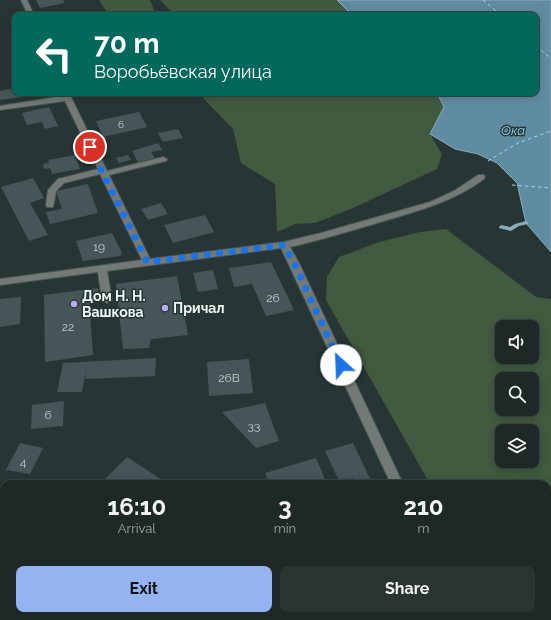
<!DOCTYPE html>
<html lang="en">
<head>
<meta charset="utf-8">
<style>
  :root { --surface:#1d2827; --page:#2a3433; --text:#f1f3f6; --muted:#a0a6a7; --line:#3b4444; --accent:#95b2f1 }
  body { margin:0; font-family:Raleway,sans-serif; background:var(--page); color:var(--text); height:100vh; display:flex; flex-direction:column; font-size:15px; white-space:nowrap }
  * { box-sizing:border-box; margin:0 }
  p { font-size:13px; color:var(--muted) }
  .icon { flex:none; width:22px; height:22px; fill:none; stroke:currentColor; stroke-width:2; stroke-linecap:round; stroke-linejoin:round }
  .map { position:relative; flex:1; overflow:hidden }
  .sheet { position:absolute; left:0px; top:480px; width:551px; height:140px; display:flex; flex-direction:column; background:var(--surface); border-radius:12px 12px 0 0; box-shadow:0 2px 10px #0003,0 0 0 1px var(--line) }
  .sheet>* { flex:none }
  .top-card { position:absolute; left:12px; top:12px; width:527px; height:84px; border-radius:8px; box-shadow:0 2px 10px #0003,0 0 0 1px var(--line); background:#00695c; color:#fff; overflow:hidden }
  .buttons { position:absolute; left:495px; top:320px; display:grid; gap:8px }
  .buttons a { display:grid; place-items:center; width:44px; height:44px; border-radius:8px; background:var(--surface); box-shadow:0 2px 10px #0003,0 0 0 1px var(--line); font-size:20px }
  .pin { position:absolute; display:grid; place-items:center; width:34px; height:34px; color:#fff; margin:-17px; border:2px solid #fff; border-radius:50%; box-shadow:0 1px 4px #0007 }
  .me { position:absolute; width:44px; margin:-22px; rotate:335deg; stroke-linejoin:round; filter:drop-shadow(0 0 3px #0008) }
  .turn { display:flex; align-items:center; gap:14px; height:84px; padding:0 16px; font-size:18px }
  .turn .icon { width:52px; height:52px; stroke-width:2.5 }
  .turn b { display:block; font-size:28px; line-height:34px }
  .eta { display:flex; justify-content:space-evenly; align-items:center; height:68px; text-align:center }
  .eta b { font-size:24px; font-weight:700; line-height:28px }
  .action { display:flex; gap:8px; margin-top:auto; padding:8px 16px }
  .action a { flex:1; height:46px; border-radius:8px; background:var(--accent); color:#111; font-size:16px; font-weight:700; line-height:46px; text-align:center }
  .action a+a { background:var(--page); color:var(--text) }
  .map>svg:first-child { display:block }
  .green { fill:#415a40; fill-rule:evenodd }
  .water { fill:#608ca1; stroke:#8bacba }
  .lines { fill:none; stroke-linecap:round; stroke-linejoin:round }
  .stream { fill:#8bacba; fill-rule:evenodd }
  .ferry { stroke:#92ddff; stroke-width:1; stroke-dasharray:3.5 3; stroke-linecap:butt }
  .building { fill:#465658 }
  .minor-casing { stroke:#475553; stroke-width:2 }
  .minor { fill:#727976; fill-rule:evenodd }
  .route { stroke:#1a73e8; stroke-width:7; stroke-dasharray:0 12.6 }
  .poi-dot { fill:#b9abf7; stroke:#273634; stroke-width:1.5 }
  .labels { text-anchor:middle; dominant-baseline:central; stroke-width:3; stroke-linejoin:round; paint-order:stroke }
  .far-number-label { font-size:10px; fill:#c4cfce }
  .number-label { font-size:12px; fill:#c4cfce }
  .far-water-label { font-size:13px; font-style:italic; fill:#92ddff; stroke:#273634 }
  .poi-label { font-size:14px; font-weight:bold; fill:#eef7f6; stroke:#273634; text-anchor:start }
</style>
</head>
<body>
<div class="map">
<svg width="551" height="620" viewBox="0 0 551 620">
  <rect width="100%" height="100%" fill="#273634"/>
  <g class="green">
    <path d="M99 0H150L156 15H109Z"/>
    <path d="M160 0H337L352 15H177L173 13Z"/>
    <path d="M204 93H437L444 107 430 134 442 154 437 169 351 209 315 223 295 224 277 232 275 184 241 163 233 129 204 99Z"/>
    <path d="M446 229 536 297 551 299V620H494L492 616H547V484H430L326 300 327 277 339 257 379 242 420 232ZM502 327H532V357H502ZM502 379H532V409H502ZM502 431H532V461H502Z"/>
  </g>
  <path class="water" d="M337 0H551V252L526 223 517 183 497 163 478 154 455 149 430 134 444 107 437 93H536V15H352Z"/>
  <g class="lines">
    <path class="stream" d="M526 221 528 222V224L519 226 511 231 499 228V227L501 225 510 227 515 224Z"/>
    <g class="ferry">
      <path d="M483 0 501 15"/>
      <path d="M536 46 551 59"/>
      <path d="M488 161 518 143 551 131"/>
      <path d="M512 185 551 188"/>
    </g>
  </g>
  <g class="building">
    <path d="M36 0H63L65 3 40 8Z"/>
    <path d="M15 88V93H37V95L0 100V91Z"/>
    <path d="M49 107 58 126 45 129 42 122 27 125 22 113Z"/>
    <path d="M139 112 147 127 103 137 96 121Z"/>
    <path d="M178 129 183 138 163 142 158 133Z"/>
    <path d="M158 143 162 150 151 152 155 158 138 162 132 151Z"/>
    <path d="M75 155 80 169 52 174 50 168 44 169 43 164 49 163 48 160Z"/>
    <path d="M128 155 131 160 119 163 116 158Z"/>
    <path d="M33 178 44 198 30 203 48 235 29 241 1 187Z"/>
    <path d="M88 184 98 213 50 224 46 212 62 209 56 191Z"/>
    <path d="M161 203 168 214 148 220 141 209Z"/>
    <path d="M205 215 214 232 173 243 164 225Z"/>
    <path d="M112 233 122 253 120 256 83 261 76 241Z"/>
    <path d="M271 262 294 310 266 316 252 284 234 287 229 268Z"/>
    <path d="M213 270 218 289 198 292 193 273Z"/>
    <path d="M177 276 188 335 151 339 149 348 123 349 116 284Z"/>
    <path d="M98 288 99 297 89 299 93 355 45 362 44 295Z"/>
    <path d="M21 297 20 324 0 327V299Z"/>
    <path d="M156 358 155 376 85 379 86 368 82 392H57L63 363Z"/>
    <path d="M249 359 253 393 209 396 207 362Z"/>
    <path d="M64 401 63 426 31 429 32 405Z"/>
    <path d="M265 403 279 441 256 448 222 412Z"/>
    <path d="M20 443 43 448 30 474 6 470Z"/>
    <path d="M353 443 371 481 356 484 353 478 340 483 325 451Z"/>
    <path d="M127 457 165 482 163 484H105L102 482Z"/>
    <path d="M316 458 327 484H269L265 473Z"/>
    <path d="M0 507H4V574L0 575Z"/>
    <path d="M0 598H4V616H14L13 620H0Z"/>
    <rect x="96" y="616" width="39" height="4"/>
  </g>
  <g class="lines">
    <g class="minor-casing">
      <g id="minor">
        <path d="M21 0H27L34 15H28Z"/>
        <path d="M61 93H69L107 171 163 157 167 159 166 161 109 175 150 259 284 242 321 233 430 202 454 191 478 175H484L485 177 484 179C453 202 420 210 384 221 353 230 321 240 290 247L299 263 403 484H391L281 248 107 271 112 300 107 303 102 300 98 272 0 285V279L142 260 100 174 64 183 56 191 53 207H47L46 205 48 190 58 179 98 169 65 101 0 110V106L63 96Z"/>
        <rect x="170" y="616" width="14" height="4"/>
        <path d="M453 616H467L469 620H455Z"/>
      </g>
    </g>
    <use href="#minor" class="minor"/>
  </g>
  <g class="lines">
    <path class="route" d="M90 147 147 262 284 245 294 263 341 365"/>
  </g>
  <g class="poi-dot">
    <circle cx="74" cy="304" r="4"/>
    <circle cx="165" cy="308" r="4"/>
  </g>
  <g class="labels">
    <g class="far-number-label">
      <text x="121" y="124">6</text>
    </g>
    <g class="number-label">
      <text x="99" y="247">19</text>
      <text x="273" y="298">26</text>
      <text x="68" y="327">22</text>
      <text x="229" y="378">26В</text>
      <text x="48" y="415">6</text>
      <text x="254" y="426">33</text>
      <text x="23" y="462">4</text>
    </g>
    <g class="far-water-label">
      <text x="513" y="130">Ока</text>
    </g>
    <g class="poi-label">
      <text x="82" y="296">Дом Н. Н.<tspan x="82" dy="16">Вашкова</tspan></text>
      <text x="173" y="308">Причал</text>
    </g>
  </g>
</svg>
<div class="buttons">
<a><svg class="icon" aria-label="sound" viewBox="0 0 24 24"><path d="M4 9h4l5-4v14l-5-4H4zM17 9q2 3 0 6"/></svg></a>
<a><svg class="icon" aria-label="search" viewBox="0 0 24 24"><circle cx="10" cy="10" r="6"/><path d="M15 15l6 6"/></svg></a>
<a><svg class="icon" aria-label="layers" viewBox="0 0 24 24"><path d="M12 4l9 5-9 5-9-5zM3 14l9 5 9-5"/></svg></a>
</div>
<div class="pin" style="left:90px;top:147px;background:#d93025"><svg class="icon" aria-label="arrive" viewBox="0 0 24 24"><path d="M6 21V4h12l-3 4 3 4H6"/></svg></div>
<svg class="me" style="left:341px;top:365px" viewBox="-20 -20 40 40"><circle r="19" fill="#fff"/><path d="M0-13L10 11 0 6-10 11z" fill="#1a73e8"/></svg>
<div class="top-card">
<div class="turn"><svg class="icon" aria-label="left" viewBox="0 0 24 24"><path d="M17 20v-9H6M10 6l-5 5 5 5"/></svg><div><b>70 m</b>Воробьёвская улица</div></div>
</div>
<section class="sheet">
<div class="eta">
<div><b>16:10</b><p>Arrival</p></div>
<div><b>3</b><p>min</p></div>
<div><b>210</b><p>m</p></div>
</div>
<div class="action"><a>Exit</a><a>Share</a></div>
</section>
</div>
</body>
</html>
